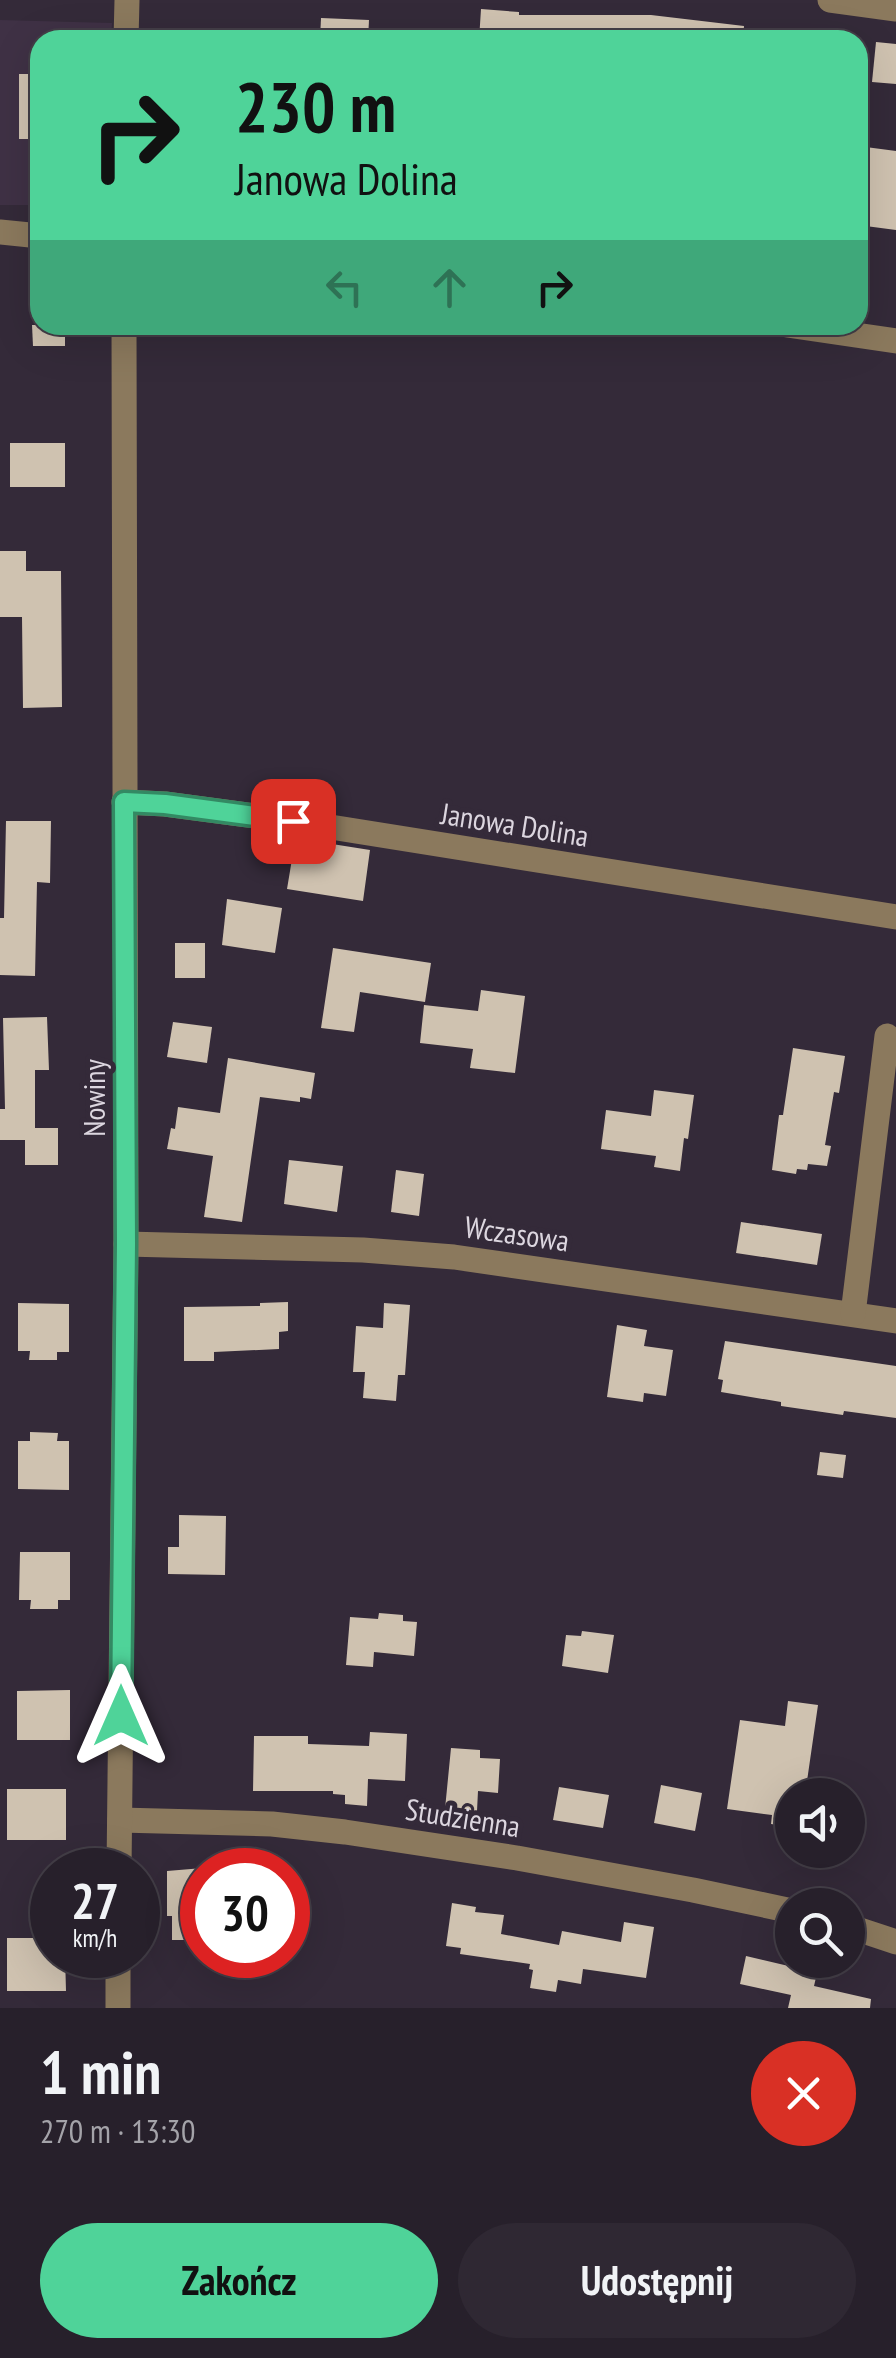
<!DOCTYPE html>
<html lang="pl">
<head>
<meta charset="utf-8">
<style>
  :root { --surface:#27202b; --page:#2f2833; --text:#f1f3f6; --muted:#a4a3a9; --line:#433e47; --accent:#4fd399 }
  body { margin:0; font-family:"PT Sans Narrow",sans-serif; background:var(--page); color:var(--text); height:100vh; display:flex; flex-direction:column; font-size:38px; white-space:nowrap }
  * { box-sizing:border-box; margin:0 }
  p { font-size:32px; color:var(--muted) }
  .icon { flex:none; width:55px; height:55px; fill:none; stroke:currentColor; stroke-width:2; stroke-linecap:round; stroke-linejoin:round }
  .map { position:relative; height:2008px; overflow:hidden }
  .details { display:flex; flex-direction:column; background:var(--surface); flex:1 }
  .details>* { flex:none }
  .top-card { position:absolute; left:30px; top:30px; width:838px; height:305px; border-radius:30px; box-shadow:0 10px 40px #0002,0 0 0 2px var(--line); background:#4fd399; color:#111; overflow:hidden }
  .buttons { position:absolute; left:775px; top:1778px; display:grid; gap:20px }
  .buttons a { display:grid; place-items:center; width:90px; height:90px; border-radius:50%; background:var(--surface); box-shadow:0 10px 40px #0002,0 0 0 2px var(--line); font-size:50px }
  .speed { position:absolute; left:30px; top:1848px; display:flex; gap:20px; font-size:50px; font-weight:700; text-align:center }
  .speed>* { display:grid; place-content:center; width:130px; height:130px; border-radius:50%; background:var(--surface); box-shadow:0 10px 40px #0002,0 0 0 2px var(--line); line-height:1 }
  .speed small { font-size:25px; font-weight:400 }
  .speed .limit { border:15px solid #d22; background:#fff; color:#111 }
  .pin { position:absolute; display:grid; place-items:center; width:85px; height:85px; color:#fff; margin:-42px; border-radius:20px; box-shadow:0 5px 15px #0006 }
  .me { position:absolute; width:110px; margin:-55px; rotate:0deg; stroke-linejoin:round; filter:drop-shadow(0 0 8px #0008) }
  .turn { display:flex; align-items:center; gap:35px; height:210px; padding:0 40px; font-size:45px }
  .turn .icon { width:130px; height:130px; stroke-width:2.5 }
  .turn b { display:block; font-size:70px; line-height:85px }
  .lanes { display:flex; align-items:center; height:95px; padding:0 40px; background:#0003; justify-content:center; gap:50px; direction:ltr }
  .lanes .off { opacity:.35 }
  .round { display:grid; place-items:center; flex:none; width:105px; height:105px; border-radius:52px; background:var(--page) }
  .headline { display:flex; align-items:center; justify-content:space-between; height:170px; padding:0 40px }
  h1 { font-size:60px; font-weight:600; line-height:75px }
  .primary-button { display:flex; gap:20px; margin-top:auto; padding:20px 40px }
  .primary-button a { flex:1; height:115px; border-radius:60px; background:var(--accent); color:#111; font-size:40px; font-weight:600; line-height:115px; text-align:center }
  .primary-button a+a { background:var(--page); color:var(--text) }
  .map>svg:first-child { display:block }
  .built { fill:#3f3145 }
  .building { fill:#cfc2b0 }
  .lines { fill:none; stroke-linecap:round; stroke-linejoin:round }
  .minor { stroke:#8b795d; stroke-width:25 }
  .route-casing { stroke:#338963; stroke-width:25 }
  .route { stroke:#4fd399; stroke-width:18 }
  .labels { text-anchor:middle; dominant-baseline:central; stroke-width:10; stroke-linejoin:round; paint-order:stroke }
  .street-label { font-size:30px; fill:#dcd6df; stroke:#342a39 }
</style>
</head>
<body>
<div class="map">
<svg width="896" height="2008" viewBox="0 0 896 2008">
  <rect width="100%" height="100%" fill="#342a39"/>
  <path class="built" d="M0 20 112 23 111 40H40V205H0Z"/>
  <g class="building">
    <path d="M481 9 519 12V15H651L744 26 743 40H479Z"/>
    <path d="M321 18 369 20 368 40H320Z"/>
    <path d="M876 42 896 44V84L872 82Z"/>
    <rect x="19" y="74" width="21" height="65"/>
    <path d="M858 146 896 151V230L858 225Z"/>
    <path d="M32 325H65V346H33Z"/>
    <rect x="10" y="443" width="55" height="44"/>
    <path d="M0 551H26V571H61L62 707 23 708 22 617H0Z"/>
    <path d="M6 821H51L50 883 37 882 35 976 0 975V918H4Z"/>
    <path d="M275 835 370 850 363 901 287 889 292 859 272 856Z"/>
    <path d="M227 899 282 908 275 953 222 945Z"/>
    <rect x="175" y="943" width="30" height="35"/>
    <path d="M333 948 431 963 425 1002 360 992 354 1032 321 1028Z"/>
    <path d="M481 990 525 996 515 1073 470 1068 473 1049 420 1043 424 1005 478 1011Z"/>
    <path d="M47 1017 49 1070H35V1128H58V1165H25V1140H0V1109H5L3 1018Z"/>
    <path d="M173 1022 212 1027 207 1063 167 1057Z"/>
    <path d="M793 1048 845 1056 839 1093 834 1092 825 1145 831 1146 827 1166 808 1164 807 1170 797 1169 796 1174 772 1170 779 1115H783Z"/>
    <path d="M228 1058 315 1073 311 1099 300 1097V1102L260 1097 242 1222 204 1217 213 1156 167 1149 171 1128 175 1129 178 1107 220 1113Z"/>
    <path d="M654 1090 694 1095 688 1139 684 1138 680 1171 654 1167 656 1156 601 1149 606 1110 651 1116Z"/>
    <path d="M289 1160 343 1166 337 1212 284 1204Z"/>
    <path d="M396 1170 424 1174 419 1216 391 1212Z"/>
    <path d="M741 1222 822 1234 817 1265 736 1253Z"/>
    <path d="M288 1302V1331L279 1332V1349L214 1352V1361H184V1307L260 1306V1303Z"/>
    <path d="M18 1303 69 1304V1352H57V1360H29L30 1351H18Z"/>
    <path d="M384 1303 410 1305 405 1375H398L396 1401 363 1398 365 1372H353L356 1326 383 1328Z"/>
    <path d="M617 1325 647 1330 644 1346 673 1350 666 1396 644 1393 643 1402 607 1397Z"/>
    <path d="M725 1341 896 1366V1418L844 1411 843 1415 781 1406V1402L721 1392 723 1380 718 1379Z"/>
    <path d="M30 1432 58 1433 57 1441H69V1490L18 1489V1441H30Z"/>
    <path d="M820 1452 846 1455 843 1478 817 1475Z"/>
    <path d="M179 1515 226 1516 225 1575 168 1574V1547H179Z"/>
    <path d="M20 1552H70V1600H58V1609H30L31 1600H19Z"/>
    <path d="M379 1613 403 1615V1621L417 1622 414 1656 374 1652 373 1667 346 1665 350 1617 378 1619Z"/>
    <path d="M582 1631 614 1635 608 1673 562 1666 566 1635 581 1636Z"/>
    <path d="M70 1690V1740H17V1691Z"/>
    <path d="M788 1701 818 1705 805 1795H792V1827L771 1824 772 1815 727 1809 740 1720 785 1726Z"/>
    <path d="M370 1732 407 1734 405 1781 368 1779 367 1806 345 1804V1795L333 1794V1791H253L254 1736H308V1744L369 1746Z"/>
    <path d="M451 1748 480 1750V1758L500 1759 498 1793 478 1791 477 1811 445 1809Z"/>
    <path d="M661 1785 702 1793 695 1831 654 1823Z"/>
    <path d="M559 1787 609 1795 603 1828 553 1820Z"/>
    <rect x="7" y="1789" width="59" height="51"/>
    <path d="M203 1868 202 1940H172V1916H167V1871Z"/>
    <path d="M452 1903 476 1907 475 1912 504 1915 501 1934 559 1945 562 1931 621 1942 624 1922 654 1927 646 1978 583 1969 581 1984 558 1980 556 1992 530 1988 533 1970 529 1969 530 1964 460 1954 461 1948 446 1946Z"/>
    <path d="M7 1938H52V1955H65L66 1991H7Z"/>
    <path d="M746 1956 797 1968 798 1964 818 1969 814 1986 871 1999 870 2008H788L791 1995 740 1984Z"/>
  </g>
  <g class="lines">
    <g class="minor">
      <path d="M830 0 896 9"/>
      <path d="M126 40 127 0"/>
      <path d="M0 232 40 236"/>
      <path d="M787 325 896 341"/>
      <path d="M124 802 165 804 293 821 896 917"/>
      <path d="M126 1244 363 1250 454 1257 896 1321"/>
      <path d="M853 1314 887 1036"/>
      <path d="M120 1820 272 1824 345 1832 517 1858 693 1890 792 1911"/>
      <path d="M119 1870 126 1244 124 325"/>
      <path d="M848 1926 896 1942"/>
      <path d="M118 2008V1955"/>
    </g>
  </g>
  <g class="lines">
    <g class="route-casing">
      <path id="route" d="M121 1716 126 1244 124 802 165 804 293 821"/>
    </g>
    <use href="#route" class="route"/>
  </g>
  <g class="labels">
    <g class="street-label">
      <text transform="translate(515 824) rotate(9)">Janowa Dolina</text>
      <text transform="translate(93 1098) rotate(-90)">Nowiny</text>
      <text transform="translate(517 1233) rotate(8)">Wczasowa</text>
      <text transform="translate(463 1817) rotate(9)">Studzienna</text>
    </g>
  </g>
</svg>
<div class="buttons">
<a><svg class="icon" aria-label="sound" viewBox="0 0 24 24"><path d="M4 9h4l5-4v14l-5-4H4zM17 9q2 3 0 6"/></svg></a>
<a><svg class="icon" aria-label="search" viewBox="0 0 24 24"><circle cx="10" cy="10" r="6"/><path d="M15 15l6 6"/></svg></a>
</div>
<div class="speed"><div>27<small>km/h</small></div><div class="limit">30</div></div>
<div class="pin" style="left:293px;top:821px;background:#d93025"><svg class="icon" aria-label="arrive" viewBox="0 0 24 24"><path d="M6 21V4h12l-3 4 3 4H6"/></svg></div>
<svg class="me" style="left:121px;top:1716px" viewBox="-20 -20 40 40"><path d="M0-17L14 15 0 8-14 15z" fill="#4fd399" stroke="#fff" stroke-width="4"/></svg>
<div class="top-card">
<div class="turn"><svg class="icon" aria-label="right" viewBox="0 0 24 24"><path d="M7 20v-9h11M14 6l5 5-5 5"/></svg><div><b>230 m</b>Janowa Dolina</div></div>
<div class="lanes"><svg class="icon off" aria-label="left" viewBox="0 0 24 24"><path d="M17 20v-9H6M10 6l-5 5 5 5"/></svg><svg class="icon off" aria-label="ahead" viewBox="0 0 24 24"><path d="M12 20V5M6 11l6-6 6 6"/></svg><svg class="icon" aria-label="right" viewBox="0 0 24 24"><path d="M7 20v-9h11M14 6l5 5-5 5"/></svg></div>
</div>
</div>
<section class="details">
<div class="headline"><div><h1>1 min</h1><p>270 m · 13:30</p></div><a class="round" style="background:#d93025;color:#fff"><svg class="icon" aria-label="close" viewBox="0 0 24 24"><path d="M6 6l12 12M18 6L6 18"/></svg></a></div>
<div class="primary-button"><a>Zakończ</a><a>Udostępnij</a></div>
</section>
</body>
</html>
